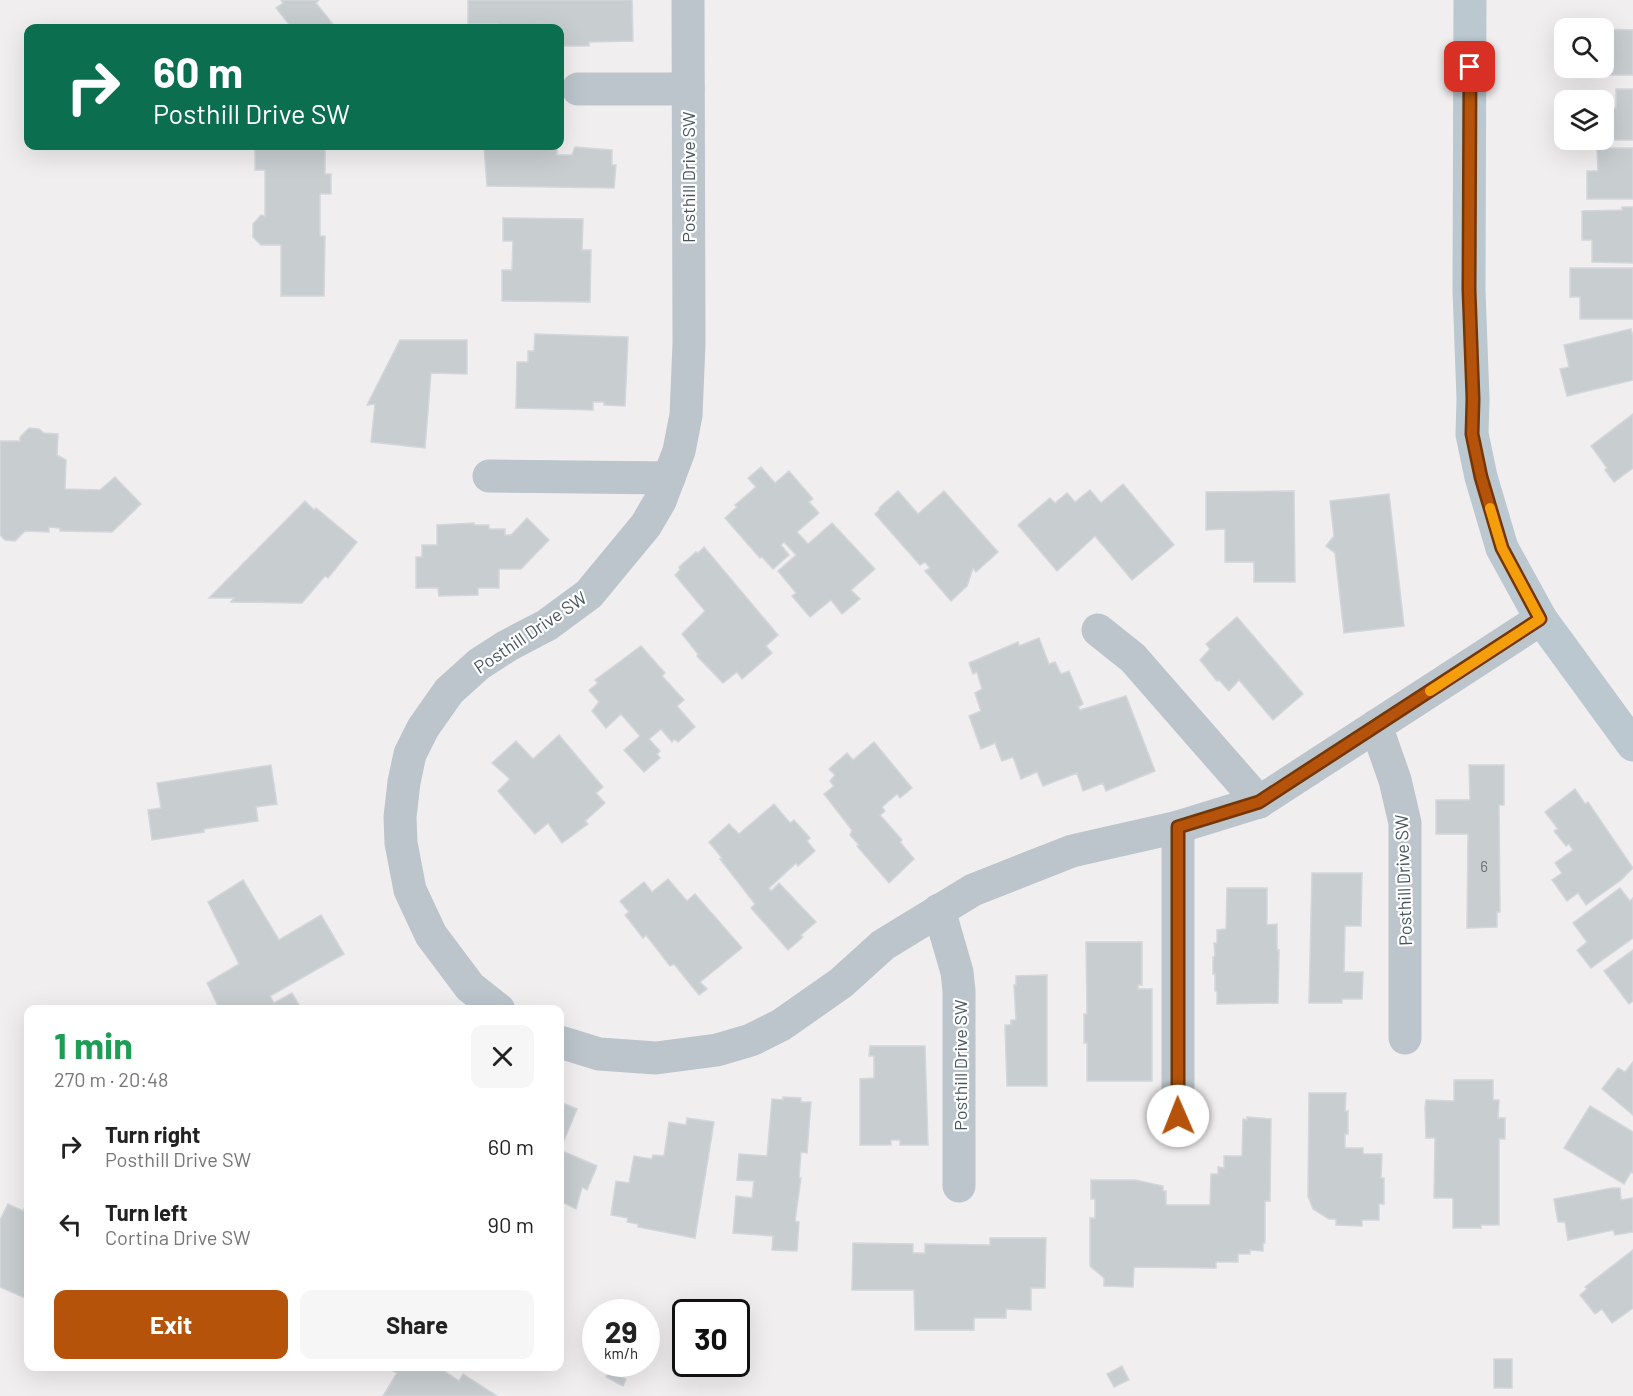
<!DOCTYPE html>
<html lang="en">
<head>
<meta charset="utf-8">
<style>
  :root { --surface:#fff; --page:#f6f6f6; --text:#222; --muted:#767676; --accent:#b45309 }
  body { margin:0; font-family:Barlow,sans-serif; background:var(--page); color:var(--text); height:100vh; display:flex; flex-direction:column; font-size:22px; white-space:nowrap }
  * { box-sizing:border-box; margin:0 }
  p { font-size:20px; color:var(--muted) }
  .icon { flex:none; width:33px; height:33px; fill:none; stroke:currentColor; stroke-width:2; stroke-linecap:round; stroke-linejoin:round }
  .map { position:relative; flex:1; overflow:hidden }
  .panel { position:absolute; left:24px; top:1005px; width:540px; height:366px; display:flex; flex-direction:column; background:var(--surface); border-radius:12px; box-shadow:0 6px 24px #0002 }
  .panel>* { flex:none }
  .banner { position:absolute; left:24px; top:24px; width:540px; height:126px; border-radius:12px; box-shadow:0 6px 24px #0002; background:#0b6e4f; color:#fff; overflow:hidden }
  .buttons { position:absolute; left:1554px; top:18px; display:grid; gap:12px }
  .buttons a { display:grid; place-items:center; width:60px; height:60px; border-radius:12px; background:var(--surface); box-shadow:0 6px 24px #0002; font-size:30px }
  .speed { position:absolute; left:582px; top:1299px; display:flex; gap:12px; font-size:30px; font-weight:700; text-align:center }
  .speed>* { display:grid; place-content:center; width:78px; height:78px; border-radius:50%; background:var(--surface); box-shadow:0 6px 24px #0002; line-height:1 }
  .speed small { font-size:15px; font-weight:400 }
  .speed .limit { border:3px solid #111; border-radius:9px; background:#fff; color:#111 }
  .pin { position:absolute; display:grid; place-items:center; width:51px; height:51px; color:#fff; margin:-26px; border-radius:12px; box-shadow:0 3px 9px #0006 }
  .me { position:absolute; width:66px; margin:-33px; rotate:359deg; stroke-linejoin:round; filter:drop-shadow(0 0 4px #0008) }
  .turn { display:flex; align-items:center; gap:21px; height:126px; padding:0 30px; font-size:27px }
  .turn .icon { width:78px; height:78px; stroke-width:2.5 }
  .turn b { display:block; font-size:42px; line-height:51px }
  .round { display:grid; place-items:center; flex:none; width:63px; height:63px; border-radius:12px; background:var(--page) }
  .headline { display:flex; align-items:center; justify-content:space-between; height:102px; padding:0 30px }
  h1 { font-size:36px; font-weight:700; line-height:45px; color:#1e9e55 }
  .action { display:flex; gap:12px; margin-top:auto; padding:12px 30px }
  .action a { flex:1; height:69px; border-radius:12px; background:var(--accent); color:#fff; font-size:24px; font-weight:700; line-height:69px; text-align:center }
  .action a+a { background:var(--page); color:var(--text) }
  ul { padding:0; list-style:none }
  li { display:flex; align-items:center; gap:18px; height:78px; padding:0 30px }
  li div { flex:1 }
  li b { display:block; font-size:22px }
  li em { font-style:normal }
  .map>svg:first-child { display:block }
  .building { fill:#c8cdd0; stroke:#d3d6da; stroke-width:1.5 }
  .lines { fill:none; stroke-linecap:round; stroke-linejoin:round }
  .street { stroke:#bbc5cb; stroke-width:33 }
  .secondary { stroke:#bbc8cf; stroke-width:33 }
  .route-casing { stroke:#753606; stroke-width:15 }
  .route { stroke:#b45309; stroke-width:10 }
  .slow { stroke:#f59e0b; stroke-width:10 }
  .labels { text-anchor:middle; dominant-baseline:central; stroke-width:4.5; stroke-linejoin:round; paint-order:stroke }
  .number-label { font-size:15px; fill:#687378 }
  .street-label { font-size:18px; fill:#48555b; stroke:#fff }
</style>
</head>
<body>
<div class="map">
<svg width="1633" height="1396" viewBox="0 0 1633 1396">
  <rect width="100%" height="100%" fill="#f1eeef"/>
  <g class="building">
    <path d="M281 0H319L316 3 336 28H292L276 8 283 3Z"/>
    <path d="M468 0H632L633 41 589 42V46H560V28H497L498 24H468Z"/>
    <path d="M1604 29 1633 30V75H1593V68H1604Z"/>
    <path d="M1616 89H1633V140H1612V129H1607V108H1616Z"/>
    <path d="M484 146H557V155H572L575 147 612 150V165H616L614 188 487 186Z"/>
    <path d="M255 148H325V174H331V194H320V236H325L324 296H281V245H261L253 237V224L261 215 265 216V170H255Z"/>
    <path d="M1597 148H1633V199H1587V171H1598Z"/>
    <path d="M1622 207H1633V263L1592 262V240H1582V211L1622 210Z"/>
    <path d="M503 218 583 219 582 250H591L590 302 502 301V270H512L513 241H503Z"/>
    <path d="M1570 268H1633V319H1580V297H1570Z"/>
    <path d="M1631 329 1633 337V380L1567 396 1560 369 1569 367 1564 345Z"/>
    <path d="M535 334 628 337 625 406 604 405V402H593V410L516 408 517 362H528V351H534Z"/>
    <path d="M400 340H467V374L431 373 425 448 371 442 375 404 367 405Z"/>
    <path d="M1633 414V468L1614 482 1605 470 1607 468 1591 446Z"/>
    <path d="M29 428 39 429 44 433 58 434 57 455 66 460 65 489 100 490 115 477 141 504 112 532 60 531V528L49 527V532L25 531 15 541 5 540 0 535V441H20V437Z"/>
    <path d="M761 467 775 483 789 471 813 499 809 502 819 513 797 532 808 544 832 523 875 569 851 590 860 599 842 614 831 600 810 617 792 596 796 593 778 571 796 555 784 542 781 545 789 555 773 569 762 557 760 558 725 518 737 507 735 505 756 487 748 478Z"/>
    <path d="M1123 484 1174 545 1132 580 1095 536 1057 571 1018 525 1050 498 1055 503 1067 493 1075 502 1090 490 1101 503Z"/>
    <path d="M898 491 918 514 944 491 998 552 976 572 973 568 967 586 951 601 925 571 930 568 925 562 920 565 875 514 880 509 879 508Z"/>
    <path d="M1294 491 1295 582H1254V562H1225V529L1206 530V492Z"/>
    <path d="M1389 494 1404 626 1344 633 1335 553 1326 546 1334 536 1330 501Z"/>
    <path d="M305 501 314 510 316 508 357 542 328 578 325 576 302 603 231 602 234 598H209Z"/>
    <path d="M527 518 549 540 521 569H499V588H478V595L439 596 438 588H416V557H422V545H437V525L474 523V525H489V529H505V535H511Z"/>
    <path d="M704 547 778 635 766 646 772 653 742 679 737 672 723 683 697 656 698 654 682 634 705 611 675 575 680 570 679 567 696 552 698 553Z"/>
    <path d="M1237 617 1303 694 1273 720 1239 680 1229 691 1219 680 1217 681 1200 660 1210 649 1206 644Z"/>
    <path d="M1039 638 1049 664 1055 662 1061 674 1069 671 1083 704 1078 707 1080 710 1126 696 1155 771 1106 791 1103 783 1083 791 1077 773 1043 786 1037 772 1021 779 1013 757 1002 761 995 743 981 749 969 716 981 711 975 693 982 689 977 672 973 674 969 663 1018 642 1019 646Z"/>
    <path d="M641 646 665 673 662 676 684 700 677 706 695 727 678 742 674 739 672 742 661 729 649 739 660 751 657 754 660 758 644 772 624 750 640 736 621 714 606 728 592 711 599 702 589 690 598 683 595 680Z"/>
    <path d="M559 735 603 787 596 793 605 803 585 821 588 824 562 843 548 823 535 834 498 791 510 779 492 763 516 741 533 759Z"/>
    <path d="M874 742 912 788 900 798 897 794 882 807 885 811 880 815 902 840 900 842 914 859 889 883 857 846 859 845 850 835 852 830 824 794 834 786 830 781 835 775 829 769 847 753 853 760Z"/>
    <path d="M271 765 277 804 256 807 258 821 204 829V832L152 840 148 810 161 808 157 783Z"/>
    <path d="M1469 765H1504V805H1499L1500 912H1497V927L1467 928 1468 834H1436V800H1470Z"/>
    <path d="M1575 789 1585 804 1588 802 1633 868 1621 880 1586 905 1578 893 1567 901 1552 880 1562 873 1555 863 1573 850 1569 844 1566 846 1554 831 1558 829 1545 812Z"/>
    <path d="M774 804 790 823 794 820 810 838 807 841 815 851 798 866 796 863 794 865 769 888 771 891 779 883 816 922 801 935 803 937 788 950 751 908 755 904 720 859 722 858 709 842 729 824 739 834Z"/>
    <path d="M1312 873H1362L1361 926H1345L1344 972H1363L1362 999H1342V1003H1309Z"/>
    <path d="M668 879 687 901 695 894 742 948 700 982 707 989 699 995 674 964 670 966 646 935 643 938 625 915 629 912 620 901 644 882 652 892Z"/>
    <path d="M243 880 279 940 321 915 344 954 270 996 274 1003 292 993 302 1010H220L207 983 239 964 208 902Z"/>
    <path d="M1227 888H1267V925L1277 924V950H1279L1278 1003 1217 1004V991H1215V974H1213V957L1215 956 1214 943H1217V930L1226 929Z"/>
    <path d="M1620 888 1630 901 1633 898V938L1591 968 1577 950 1587 942 1573 923Z"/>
    <path d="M1086 942H1142V985H1138V989H1152V1081H1087V1043H1084V1014H1087Z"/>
    <path d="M1633 950V1001L1629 1004 1604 971Z"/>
    <path d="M1047 975V1086H1007L1005 1025H1011V1020H1016L1014 985H1016V976Z"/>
    <path d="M870 1046H925L928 1145H900V1140H891V1145H860V1079L874 1078V1056H869Z"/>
    <path d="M1633 1062V1115L1602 1089 1618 1068 1625 1072Z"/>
    <path d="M1454 1080H1493V1100H1499L1498 1118H1505V1139H1499V1225H1481V1228H1453V1198H1434L1435 1138H1426L1425 1108 1426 1100 1454 1101Z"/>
    <path d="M1309 1093H1346L1345 1111H1348V1134H1345V1148H1363V1154H1382L1381 1178H1384V1204H1379V1220H1362V1226L1336 1225V1219H1329L1313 1209 1308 1196Z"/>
    <path d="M783 1097 801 1098V1102H811L807 1153 801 1152 799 1178H801L795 1221 799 1222 797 1251 772 1250 773 1236 733 1233 736 1196 752 1198 754 1181 737 1180 739 1154 767 1156 772 1099 783 1100Z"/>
    <path d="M560 1102 577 1109 560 1150 597 1166 587 1190 582 1187 576 1209 560 1201Z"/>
    <path d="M1590 1106 1633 1132V1173L1631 1172 1624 1184 1564 1148Z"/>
    <path d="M1247 1117 1271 1119 1270 1201H1265V1243H1263V1251L1250 1250V1254H1238V1262H1216V1268L1134 1267 1133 1287 1104 1286V1278L1090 1266V1218H1095V1199H1091V1180H1135L1163 1186V1191H1166V1205H1210L1211 1174H1218V1167L1224 1168V1156H1242L1243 1119 1247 1120Z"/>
    <path d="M687 1118 714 1122 695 1238 638 1227V1224L627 1222 628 1218 611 1215 616 1181 629 1183 634 1156 652 1159 653 1155 664 1156 669 1122 686 1125Z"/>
    <path d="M1612 1188H1620L1621 1200 1633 1198V1232L1615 1235 1613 1230 1568 1240 1565 1222H1558L1554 1199Z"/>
    <path d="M28 1200V1290L25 1298 0 1287V1220L8 1204 23 1211Z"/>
    <path d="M990 1238H1046L1045 1288H1031V1310L1006 1309V1318H974V1330H915L914 1290H852L853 1243 913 1244V1253H925V1244L990 1245Z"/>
    <path d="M1633 1250V1308L1612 1323 1602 1309 1595 1314 1580 1295 1587 1289 1585 1287Z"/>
    <rect x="1494" y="1359" width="18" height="29"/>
    <path d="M392 1366H437L459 1381 463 1374 497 1396H383L397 1373 393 1371Z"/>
    <path d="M1122 1366 1129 1380 1114 1387 1107 1374Z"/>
    <path d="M610 1371 626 1379 623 1386 606 1377Z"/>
  </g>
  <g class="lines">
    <g class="street">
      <path d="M578 89H688"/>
      <path d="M489 476 669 478"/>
      <path d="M1098 630 1133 658 1259 802"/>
      <path d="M1376 726 1395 780 1405 823V1038"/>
      <path d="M1178 827V1116"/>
      <path d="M939 910 957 972 959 991V1186"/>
      <path d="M499 1010 470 987 431 935 410 890 401 843 400 817 404 782 410 754 423 728 449 691 479 664 507 646 547 625 589 594 646 525 660 501 679 451 686 415 689 344 688 0"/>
      <path d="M560 1042 599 1054 656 1058 717 1050 751 1040 781 1025 841 983 883 945 973 890 1072 851 1178 827 1259 802 1541 619"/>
    </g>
    <path class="secondary" d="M1470 0 1469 290 1473 399 1472 434 1481 477 1502 548 1541 619 1633 745"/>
  </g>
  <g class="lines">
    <g class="route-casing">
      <path id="route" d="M1178 1116V827L1259 802 1540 619 1502 548 1481 477 1472 434 1473 399 1469 290 1470 67"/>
    </g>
    <use href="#route" class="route"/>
    <path class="slow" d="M1430 691 1540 619 1502 548 1490 508"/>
  </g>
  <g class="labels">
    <g class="number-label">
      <text x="1484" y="866">6</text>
    </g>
    <g class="street-label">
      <text transform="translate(688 177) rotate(-90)">Posthill Drive SW</text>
      <text transform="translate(530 632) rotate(-34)">Posthill Drive SW</text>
      <text transform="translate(1403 880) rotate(-92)">Posthill Drive SW</text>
      <text transform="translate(960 1065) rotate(-90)">Posthill Drive SW</text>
    </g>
  </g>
</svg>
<div class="buttons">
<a><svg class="icon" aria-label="search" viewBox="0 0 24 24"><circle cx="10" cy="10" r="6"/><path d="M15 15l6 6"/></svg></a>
<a><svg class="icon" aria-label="layers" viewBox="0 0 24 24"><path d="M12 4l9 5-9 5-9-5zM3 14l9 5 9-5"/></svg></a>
</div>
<div class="speed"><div>29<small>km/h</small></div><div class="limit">30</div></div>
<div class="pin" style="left:1470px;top:67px;background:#d93025"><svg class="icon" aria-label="arrive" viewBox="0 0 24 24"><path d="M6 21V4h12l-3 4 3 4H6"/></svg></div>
<svg class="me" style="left:1178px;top:1116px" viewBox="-20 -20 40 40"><circle r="19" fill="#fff"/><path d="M0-13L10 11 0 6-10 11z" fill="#b45309"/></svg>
<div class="banner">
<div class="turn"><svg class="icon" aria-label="right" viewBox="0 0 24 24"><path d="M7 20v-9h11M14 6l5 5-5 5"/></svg><div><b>60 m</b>Posthill Drive SW</div></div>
</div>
<section class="panel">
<div class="headline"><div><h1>1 min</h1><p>270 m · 20:48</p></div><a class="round"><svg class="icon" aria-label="close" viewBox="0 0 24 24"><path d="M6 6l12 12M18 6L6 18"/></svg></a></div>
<ul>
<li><svg class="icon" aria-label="right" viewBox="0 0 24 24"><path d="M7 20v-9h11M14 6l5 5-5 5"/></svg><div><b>Turn right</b><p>Posthill Drive SW</p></div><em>60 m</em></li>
<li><svg class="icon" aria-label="left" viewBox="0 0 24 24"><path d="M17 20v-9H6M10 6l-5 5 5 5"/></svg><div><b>Turn left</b><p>Cortina Drive SW</p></div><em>90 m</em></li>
</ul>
<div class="action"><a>Exit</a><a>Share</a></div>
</section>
</div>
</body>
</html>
